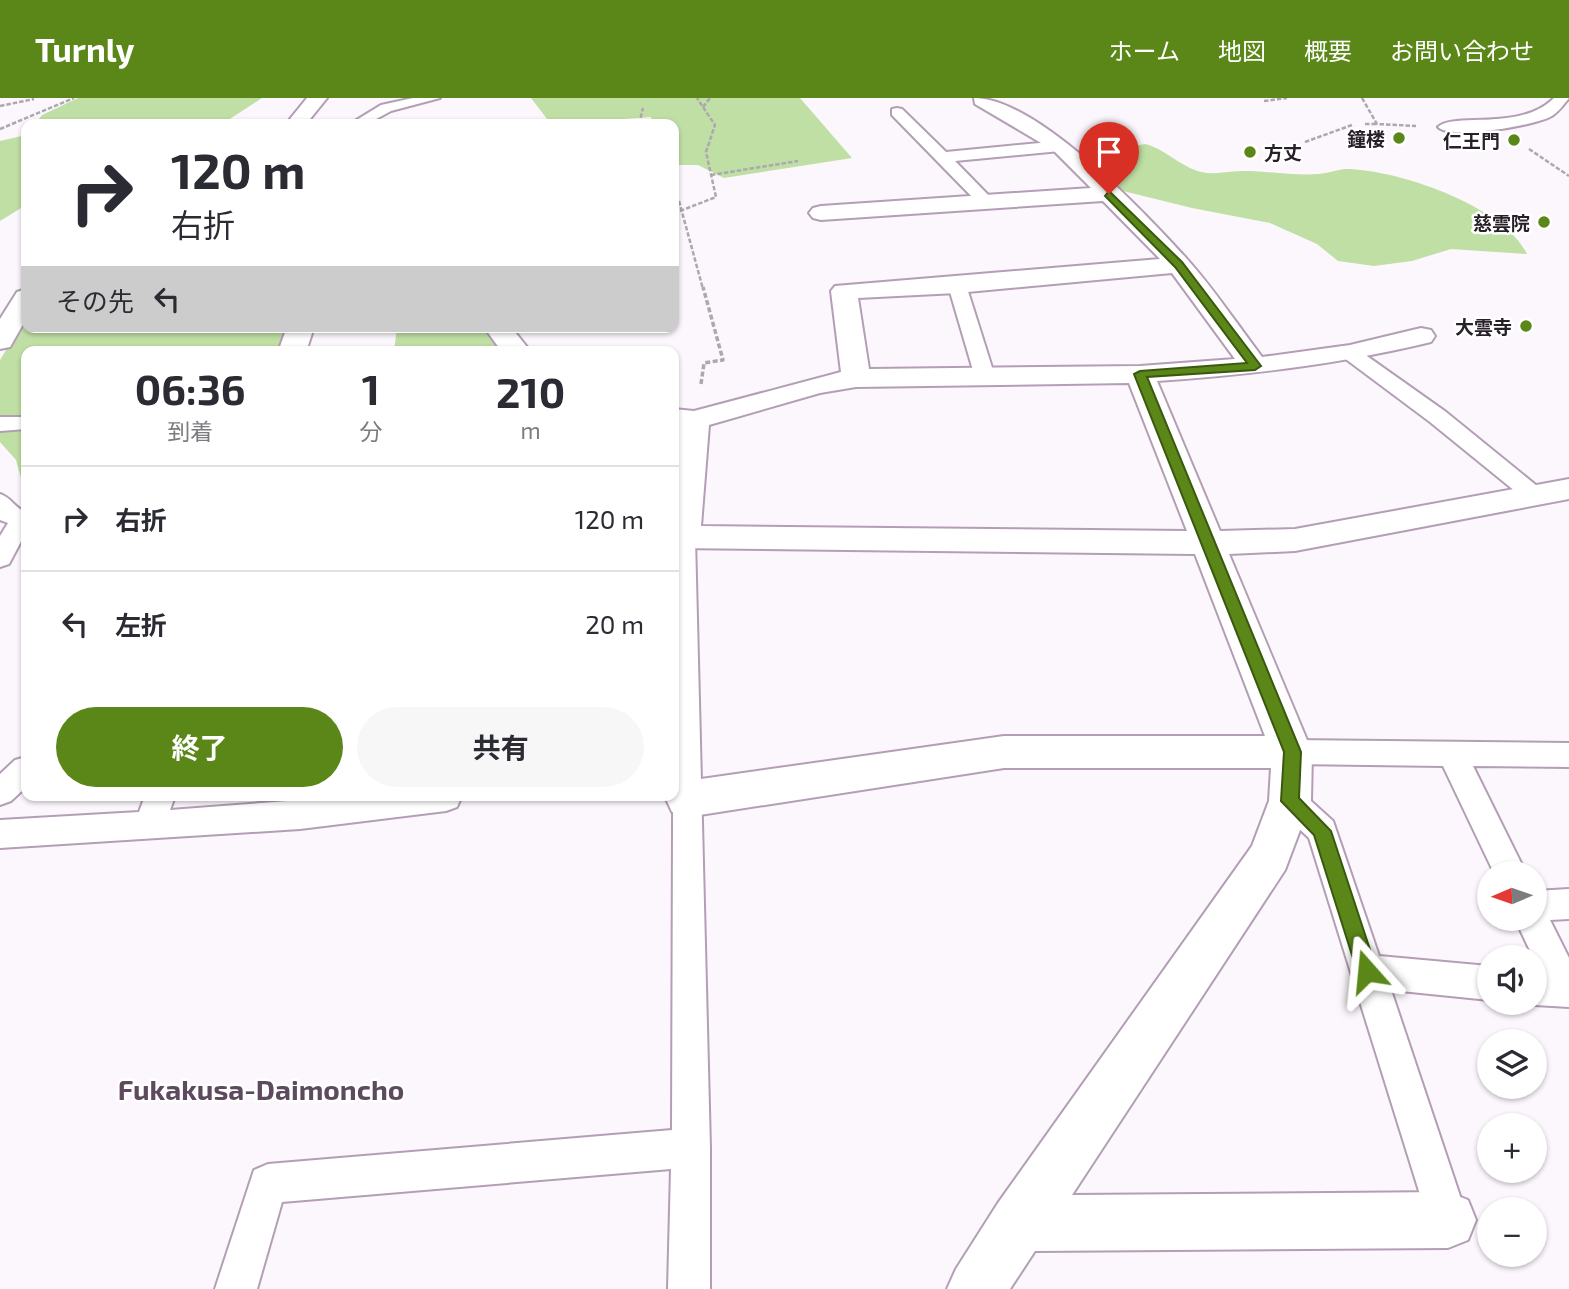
<!DOCTYPE html>
<html lang="ja">
<head>
<meta charset="utf-8">
<style>
  :root { --surface:#fff; --page:#f7f7f7; --text:#2b2b33; --muted:#7c7c81; --line:#e1e1e2; --accent:#5a8718 }
  body { margin:0; font-family:"Exo 2","Noto Sans JP",sans-serif; background:var(--page); color:var(--text); height:100vh; display:flex; flex-direction:column; font-size:26px; white-space:nowrap }
  * { box-sizing:border-box; margin:0 }
  p { font-size:23px; color:var(--muted) }
  .icon { flex:none; width:38px; height:38px; fill:none; stroke:currentColor; stroke-width:2; stroke-linecap:round; stroke-linejoin:round }
  .map { position:relative; flex:1; overflow:hidden }
  .sheet { position:absolute; left:21px; top:248px; width:658px; height:455px; display:flex; flex-direction:column; background:var(--surface); border-radius:14px; box-shadow:0 2px 5px #0004 }
  .sheet>* { flex:none }
  .top-card { position:absolute; left:21px; top:21px; width:658px; height:214px; border-radius:14px; box-shadow:0 2px 5px #0004; background:#fff; color:var(--text); overflow:hidden }
  .needle { width:46px; rotate:268deg }
  .buttons { position:absolute; left:1477px; top:763px; display:grid; gap:14px }
  .buttons a { display:grid; place-items:center; width:70px; height:70px; border-radius:50%; background:var(--surface); box-shadow:0 2px 5px #0004; font-size:35px }
  .pin { position:absolute; display:grid; place-items:center; width:60px; height:60px; color:#fff; margin:-72px -30px; border-radius:50% 50% 50% 0; rotate:-45deg; box-shadow:0 0 7px #0007 }
  .pin .icon { rotate:45deg }
  .me { position:absolute; width:77px; margin:-38px; rotate:342deg; stroke-linejoin:round; filter:drop-shadow(0 0 5px #0008) }
  .turn { display:flex; align-items:center; gap:24px; height:147px; padding:0 35px; font-size:32px }
  .turn .icon { width:91px; height:91px; stroke-width:2.5 }
  .turn b { display:block; font-size:49px; line-height:60px }
  .then { display:flex; align-items:center; height:66px; padding:0 35px; background:#0003; gap:14px; font-size:26px }
  .eta { display:flex; justify-content:space-evenly; align-items:center; height:119px; text-align:center }
  .eta b { font-size:42px; font-weight:700; line-height:49px }
  .cta { display:flex; gap:14px; margin-top:auto; padding:14px 35px }
  .cta a { flex:1; height:80px; border-radius:42px; background:var(--accent); color:#fff; font-size:28px; font-weight:700; line-height:80px; text-align:center }
  .cta a+a { background:var(--page); color:var(--text) }
  ul { padding:0; list-style:none }
  li { display:flex; align-items:center; gap:21px; height:105px; padding:0 35px; border-top:2px solid var(--line) }
  li div { flex:1 }
  li b { display:block; font-size:26px }
  li em { font-style:normal }
  header { display:flex; align-items:center; gap:42px; box-sizing:border-box; height:98px; padding:0 35px; background:var(--accent); color:#fff }
  header strong { font-size:33px }
  nav { display:flex; gap:38px; margin-inline-start:auto; font-size:24px }
  .map>svg:first-child { display:block }
  .green { fill:#c0dfa4 }
  .lines { fill:none; stroke-linecap:round; stroke-linejoin:round }
  .lane-casing { stroke:#b39eb6; stroke-width:4 }
  .street-casing { stroke:#b39eb6; stroke-width:4 }
  .path-far1 { stroke:#ada7ae; stroke-width:2.5; stroke-dasharray:4.5 2; stroke-linecap:butt }
  .path { stroke:#ada7ae; stroke-width:3.5; stroke-dasharray:5 2.5; stroke-linecap:butt }
  .lane { fill:#fff; fill-rule:evenodd }
  .street { fill:#fff; fill-rule:evenodd }
  .route { fill:#5a8718; stroke:#3a5810; stroke-width:2 }
  .poi-dot { fill:#5a8718; stroke:#fff; stroke-width:2.5 }
  .labels { text-anchor:middle; dominant-baseline:central; stroke-width:5; stroke-linejoin:round; paint-order:stroke }
  .far-poi-label { font-size:19px; font-weight:bold; fill:#282029; stroke:#fff; text-anchor:end }
  .near-neighbourhood-label { font-size:28px; font-weight:bold; fill:#5d4a5f; stroke:#fff }
</style>
</head>
<body>
<header>
<strong>Turnly</strong>
<nav><a>ホーム</a><a>地図</a><a>概要</a><a>お問い合わせ</a></nav>
</header>
<div class="map">
<svg width="1569" height="1191" viewBox="0 0 1569 1191">
  <rect width="100%" height="100%" fill="#fbf7fc"/>
  <g class="green">
    <path d="M78 0H262L222 26H35L42 17Z"/>
    <path d="M531 0H800L852 60 724 80 698 67H674V26H653L651 19 551 26Z"/>
    <path d="M26 37V107L0 123V43Z"/>
    <path d="M1146 46C1169 53 1183 72 1207 75 1219 76 1232 73 1244 73 1269 73 1295 78 1319 76 1328 75 1337 72 1345 71 1397 71 1504 108 1527 156L1451 151 1412 163 1374 168 1338 163 1317 146 1270 125 1192 110 1123 93 1086 63 1091 54Z"/>
    <path d="M26 219V229H288L280 254H26V320L0 321V262Z"/>
    <path d="M397 229H486L502 251 394 254Z"/>
    <path d="M26 330V398L16 362 0 344V331Z"/>
  </g>
  <g class="lines">
    <g class="lane-casing">
      <g id="lane">
        <path d="M413 0H440L391 13 367 26H350L381 7Z"/>
        <path d="M1554 0H1569C1564 6 1557 16 1550 19 1532 28 1451 42 1438 29 1454 14 1520 34 1554 0Z"/>
        <path d="M897 10 902 11 946 54 1060 43 1068 48 1060 53 955 63 993 102 985 107 979 106 892 17V11Z"/>
        <path d="M957 181 966 187 995 279 992 283 985 285 975 279 948 187Z"/>
        <path d="M1350 249 1357 251 1446 314 1542 392 1546 397 1542 402H1526L1430 324 1343 259 1340 255 1343 251Z"/>
        <path d="M0 319H26V331L0 333Z"/>
        <path d="M0 396C12 400 14 410 26 414V434L9 466 0 469V438L8 425 0 422Z"/>
        <path d="M683 432 692 434 695 440 710 1050V1191H668L671 1071 282 1104 257 1191H215L254 1072 268 1066 672 1032 674 435Z"/>
        <path d="M1292 642 1569 645V669L1473 668 1526 775H1494L1443 668 1292 666 1282 662 1277 654 1282 646Z"/>
        <path d="M26 659V689L11 703 0 707V676L15 662Z"/>
        <path d="M1290 690 1301 694 1333 723 1379 858 1489 868V902L1391 892 1468 1122 1462 1136 1448 1142 1434 1136 1428 1122 1309 740 1279 712 1275 703 1279 694Z"/>
        <path d="M145 698H175L170 712 354 698 461 700 457 709 446 713 300 731 0 750V722L139 714Z"/>
        <path d="M1569 791V821L1550 822 1569 860V909L1535 907 1530 905H1535V873L1540 874 1515 821H1535V793Z"/>
      </g>
    </g>
    <g class="street-casing">
      <g id="street">
        <path d="M307 0H327L306 26H286Z"/>
        <path d="M974 0C1037 0 1144 114 1187 161 1214 191 1237 226 1262 259L1350 247 1421 230 1431 232 1435 238 1431 244C1340 266 1250 277 1157 283L1220 433 1295 431 1569 381V401L1295 453 1229 456 1312 654 1311 703 1285 772 1072 1097 1448 1094 1468 1102 1476 1122 1468 1142 1448 1150 1035 1153 1010 1191H947L956 1171 998 1105 1252 748 1269 703 1271 670H1004L687 719 672 714 666 701 674 698V688L687 683 1004 638H1265L1195 456 674 450V376L679 329H674V311L694 313 841 274 831 193 835 188 1160 161 1103 103 821 122 813 120 809 115 813 110 821 108 1091 90 1053 52 975 6ZM1172 175 1235 261 1140 268 869 271 858 200 957 195ZM1129 285 1187 433 701 428 709 327 820 295 856 289Z"/>
        <path d="M26 191V221L10 249 0 251V221L17 194Z"/>
        <path d="M287 229H314L306 254H278Z"/>
        <path d="M484 229H511L531 254H502Z"/>
      </g>
    </g>
    <g class="path-far1">
      <path d="M1362 0 1377 26 1416 28"/>
      <path d="M1264 3 1287 0"/>
      <path d="M0 8 34 1"/>
      <path d="M703 9 710 0"/>
      <path d="M639 26 643 10"/>
      <path d="M1365 26H1376"/>
      <path d="M0 31 74 0"/>
      <path d="M1305 44 1352 27"/>
      <path d="M1529 51 1569 78"/>
      <path d="M711 77 798 63"/>
      <path d="M679 103 703 191"/>
      <path d="M680 113 716 99 706 54 715 27 697 0"/>
    </g>
    <path class="path" d="M701 286 704 265 723 262 703 189"/>
    <use href="#lane" class="lane"/>
    <use href="#street" class="street"/>
  </g>
  <path class="route" d="M1109 93 1182 164 1261 268 1255 272 1147 279 1301 654 1299 700 1331 733 1377 873 1374 880 1367 882 1360 880 1357 873 1314 737 1281 703 1284 654 1134 276 1140 273 1247 265 1175 169 1105 98Z"/>
  <g class="poi-dot">
    <circle cx="1399" cy="40" r="7"/>
    <circle cx="1514" cy="42" r="7"/>
    <circle cx="1250" cy="54" r="7"/>
    <circle cx="1544" cy="124" r="7"/>
    <circle cx="1526" cy="228" r="7"/>
  </g>
  <g class="labels">
    <g class="far-poi-label">
      <text x="1385" y="40">鐘楼</text>
      <text x="1500" y="42">仁王門</text>
      <text x="1264" y="54" text-anchor="start">方丈</text>
      <text x="1530" y="124">慈雲院</text>
      <text x="1512" y="228">大雲寺</text>
    </g>
    <g class="near-neighbourhood-label">
      <text x="261" y="991">Fukakusa-Daimoncho</text>
    </g>
  </g>
</svg>
<div class="buttons">
<a><svg class="needle" viewBox="-14 -14 28 28"><path d="M0-13l5 13h-10z" fill="#e53935"/><path d="M0 13l5-13h-10z" fill="#7c7c81"/></svg></a>
<a><svg class="icon" aria-label="sound" viewBox="0 0 24 24"><path d="M4 9h4l5-4v14l-5-4H4zM17 9q2 3 0 6"/></svg></a>
<a><svg class="icon" aria-label="layers" viewBox="0 0 24 24"><path d="M12 4l9 5-9 5-9-5zM3 14l9 5 9-5"/></svg></a>
<a>+</a>
<a>−</a>
</div>
<div class="pin" style="left:1109px;top:96px;background:#d93025"><svg class="icon" aria-label="arrive" viewBox="0 0 24 24"><path d="M6 21V4h12l-3 4 3 4H6"/></svg></div>
<svg class="me" style="left:1367px;top:873px" viewBox="-20 -20 40 40"><path d="M0-17L14 15 0 8-14 15z" fill="#5a8718" stroke="#fff" stroke-width="4"/></svg>
<div class="top-card">
<div class="turn"><svg class="icon" aria-label="right" viewBox="0 0 24 24"><path d="M7 20v-9h11M14 6l5 5-5 5"/></svg><div><b>120 m</b>右折</div></div>
<div class="then">その先<svg class="icon" aria-label="left" viewBox="0 0 24 24"><path d="M17 20v-9H6M10 6l-5 5 5 5"/></svg></div>
</div>
<section class="sheet">
<div class="eta">
<div><b>06:36</b><p>到着</p></div>
<div><b>1</b><p>分</p></div>
<div><b>210</b><p>m</p></div>
</div>
<ul>
<li><svg class="icon" aria-label="right" viewBox="0 0 24 24"><path d="M7 20v-9h11M14 6l5 5-5 5"/></svg><div><b>右折</b></div><em>120 m</em></li>
<li><svg class="icon" aria-label="left" viewBox="0 0 24 24"><path d="M17 20v-9H6M10 6l-5 5 5 5"/></svg><div><b>左折</b></div><em>20 m</em></li>
</ul>
<div class="cta"><a>終了</a><a>共有</a></div>
</section>
</div>
</body>
</html>
